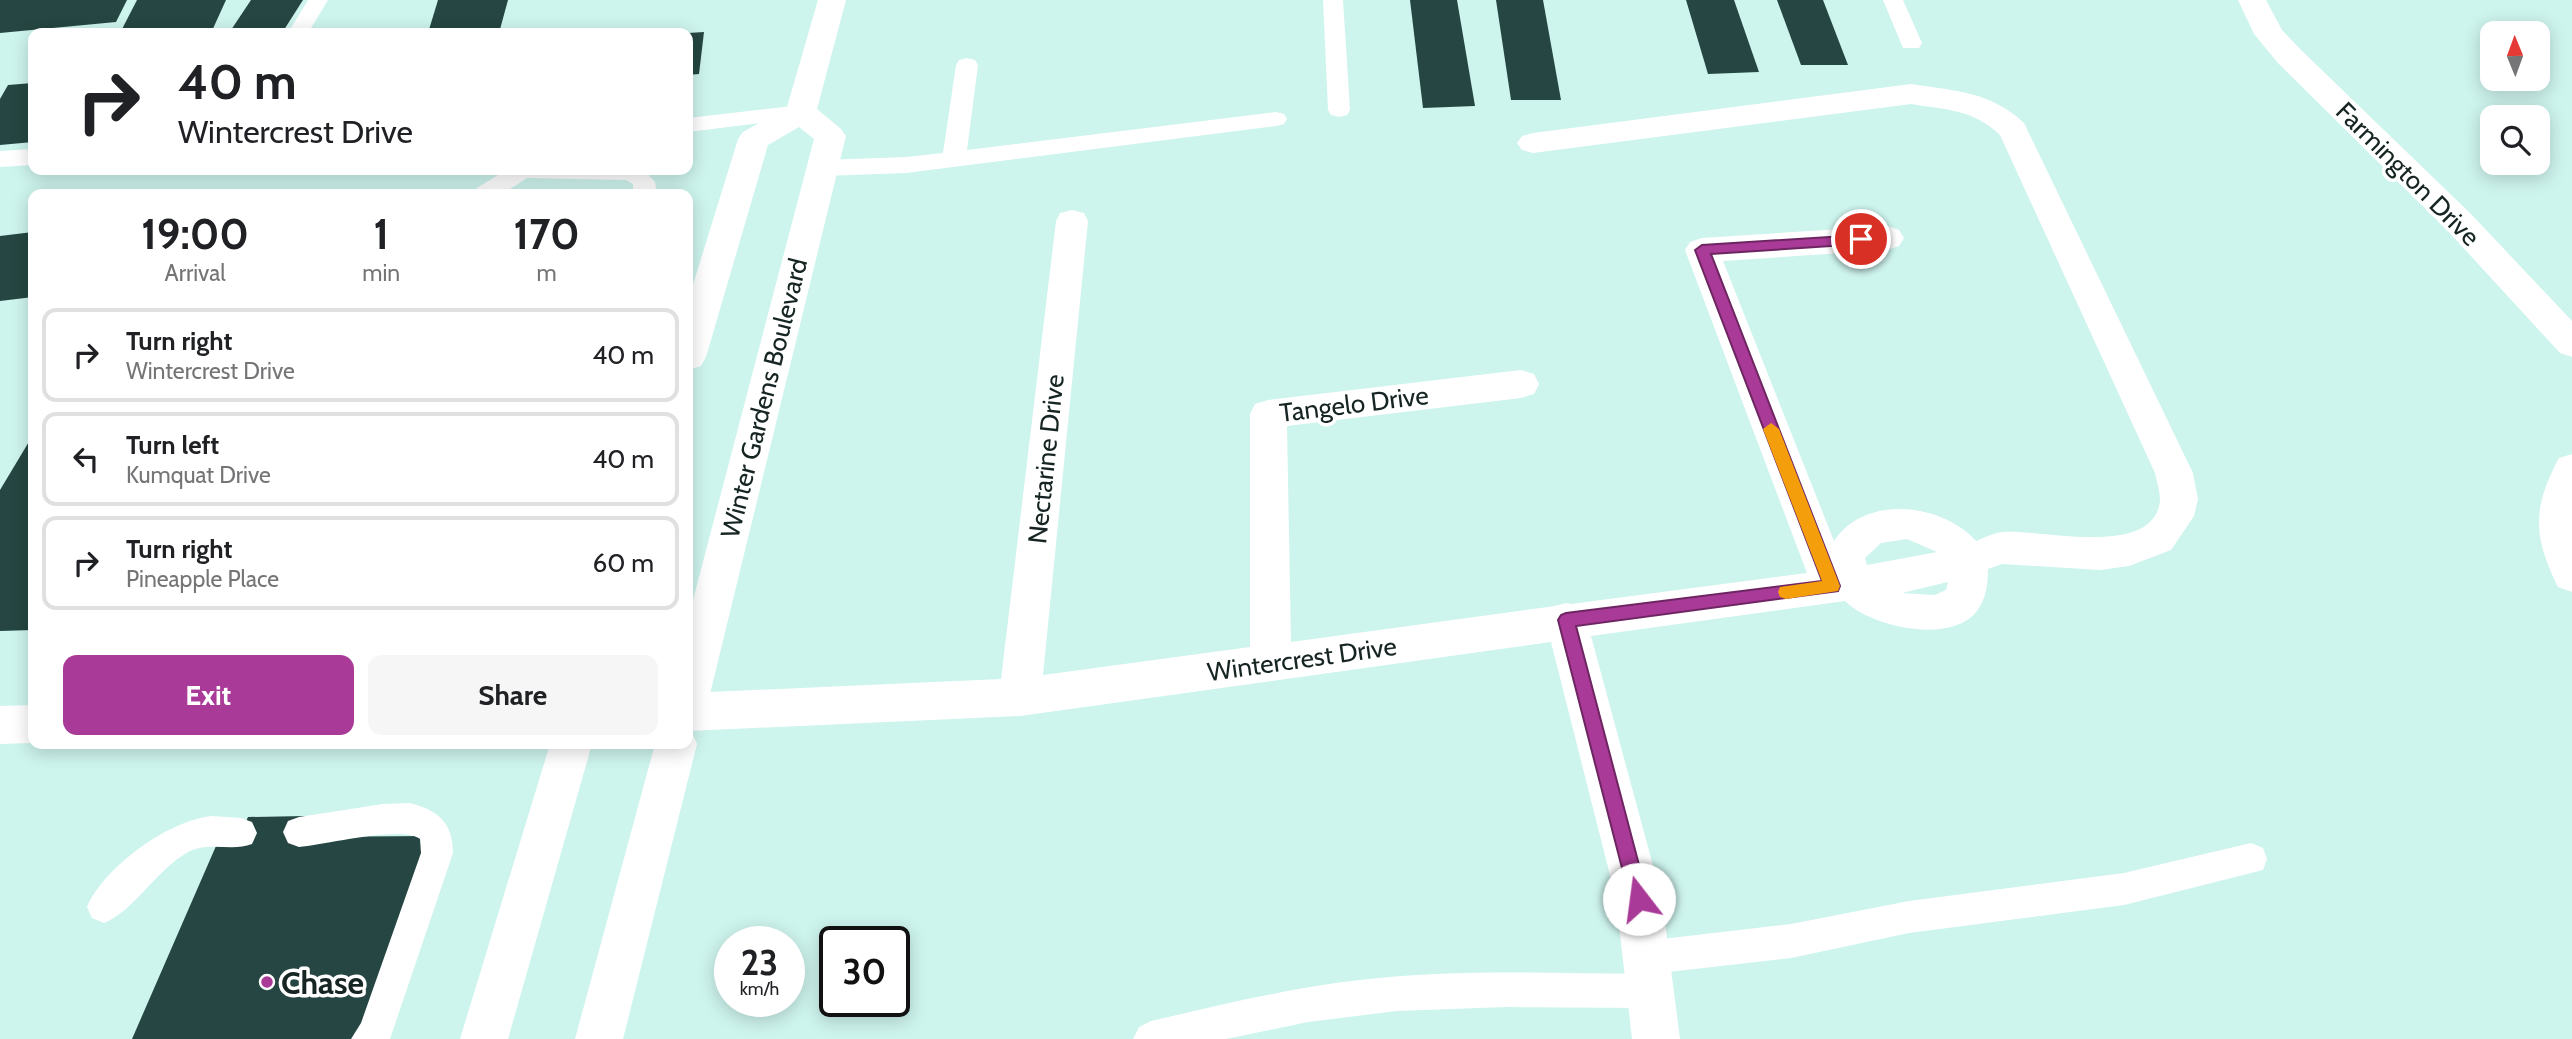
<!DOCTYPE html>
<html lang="en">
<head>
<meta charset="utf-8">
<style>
  :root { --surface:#fff; --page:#f6f6f6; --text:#202124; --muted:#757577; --line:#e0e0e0; --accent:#a93a97 }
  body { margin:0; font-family:Cabin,sans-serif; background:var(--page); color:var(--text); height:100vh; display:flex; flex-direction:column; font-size:26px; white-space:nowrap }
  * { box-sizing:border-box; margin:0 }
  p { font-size:23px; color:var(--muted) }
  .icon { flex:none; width:38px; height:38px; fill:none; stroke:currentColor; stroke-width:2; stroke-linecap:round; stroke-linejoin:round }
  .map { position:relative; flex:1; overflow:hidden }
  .side { position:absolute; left:28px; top:189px; width:665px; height:560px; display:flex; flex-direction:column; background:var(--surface); border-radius:14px; box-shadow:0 4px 18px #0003 }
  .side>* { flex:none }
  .hud { position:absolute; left:28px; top:28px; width:665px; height:147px; border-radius:14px; box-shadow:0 4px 18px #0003; background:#fff; color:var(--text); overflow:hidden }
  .needle { width:46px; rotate:359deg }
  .tools { position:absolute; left:2480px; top:21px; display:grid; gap:14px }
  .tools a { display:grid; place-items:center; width:70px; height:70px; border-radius:14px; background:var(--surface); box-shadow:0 4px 18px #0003; font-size:35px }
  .speed { position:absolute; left:714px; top:926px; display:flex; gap:14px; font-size:35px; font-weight:700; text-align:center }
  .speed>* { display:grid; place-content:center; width:91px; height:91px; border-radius:50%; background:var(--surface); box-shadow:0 4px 18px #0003; line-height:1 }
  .speed small { font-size:18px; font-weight:400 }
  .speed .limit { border:4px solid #111; border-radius:10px; background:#fff; color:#111 }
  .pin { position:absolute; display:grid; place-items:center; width:60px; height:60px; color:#fff; margin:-30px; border:4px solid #fff; border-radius:50%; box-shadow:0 2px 7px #0007 }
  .me { position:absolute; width:77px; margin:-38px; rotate:345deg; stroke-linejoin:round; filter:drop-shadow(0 0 5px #0008) }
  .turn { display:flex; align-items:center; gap:24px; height:147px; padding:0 35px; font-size:32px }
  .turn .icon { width:91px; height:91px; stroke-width:2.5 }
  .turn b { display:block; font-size:49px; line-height:60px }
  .eta { display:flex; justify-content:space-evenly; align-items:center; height:119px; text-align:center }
  .eta b { font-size:42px; font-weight:700; line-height:49px }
  .button { display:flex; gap:14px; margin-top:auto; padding:14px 35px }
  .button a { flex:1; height:80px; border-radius:14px; background:var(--accent); color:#fff; font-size:28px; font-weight:700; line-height:80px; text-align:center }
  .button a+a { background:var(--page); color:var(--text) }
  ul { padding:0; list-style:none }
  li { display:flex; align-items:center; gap:21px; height:94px; margin:0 14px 10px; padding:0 21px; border:4px solid var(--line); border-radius:14px }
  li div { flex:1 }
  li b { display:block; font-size:26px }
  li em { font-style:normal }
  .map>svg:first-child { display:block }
  .building { fill:#254642 }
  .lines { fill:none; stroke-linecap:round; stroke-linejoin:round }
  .service { fill:#fff; fill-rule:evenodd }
  .minor { fill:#fff; fill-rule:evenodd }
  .secondary { fill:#fff; fill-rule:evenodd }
  .route { fill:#a93a97; stroke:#6e2662; stroke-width:2 }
  .slow { fill:#f59e0b }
  .poi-dot { fill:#a93a97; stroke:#fff; stroke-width:2.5 }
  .labels { text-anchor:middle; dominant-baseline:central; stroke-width:7; stroke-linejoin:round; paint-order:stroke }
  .street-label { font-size:26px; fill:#162523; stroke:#fff }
  .near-poi-label { font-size:32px; font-weight:bold; fill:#162523; stroke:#fff; text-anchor:start }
</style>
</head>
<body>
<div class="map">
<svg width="2572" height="1039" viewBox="0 0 2572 1039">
  <rect width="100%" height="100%" fill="#cef4ee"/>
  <g class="building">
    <path d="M0 0H127L116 22 0 33Z"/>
    <path d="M137 0H226L211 33H120Z"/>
    <path d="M251 0H303L282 33H229Z"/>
    <path d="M438 0H508L499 33H428Z"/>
    <path d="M1410 0H1457L1475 106 1423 108Z"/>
    <path d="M1496 0H1543L1561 100H1511Z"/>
    <path d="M1686 0H1734L1759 72 1708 74Z"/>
    <path d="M1777 0H1823L1848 65H1801Z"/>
    <path d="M704 32 699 74 688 75V33Z"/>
    <path d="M33 83V142L0 145V99L8 85Z"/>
    <path d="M33 232V297L0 301V236Z"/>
    <path d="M33 435V630L0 631V490Z"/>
    <path d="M305 816 296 837 429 836 358 1039H132L216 846H235L248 817Z"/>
  </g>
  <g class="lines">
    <g class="service">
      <path d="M308 0H328L308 33H288Z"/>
      <path d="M1323 0H1343L1350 110 1347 115 1339 117 1331 115 1328 110Z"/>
      <path d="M1883 0H1903L1922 43 1919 48H1903Z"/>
      <path d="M967 58 975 60 978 65 967 150 1276 112 1284 114 1287 119 1284 124 1276 126 906 173 823 176 815 174 811 168 815 162 823 160 906 157 943 153 956 65 959 60Z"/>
      <path d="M801 105 809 107 812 112 809 117 688 132V118Z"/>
      <path d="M33 149V165L0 167V151Z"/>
      <path d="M506 170H644L655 182 657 194H633V184L626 180 527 178 502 194H473L477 188Z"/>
      <path d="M410 803C438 810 453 823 453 853L390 1039H351L361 1023 421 853 420 839C402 825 325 845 299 847L288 843 283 832 288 821 299 817 383 804Z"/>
      <path d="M212 816 241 818 252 822 257 833 252 844C232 852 209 841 188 852 156 870 134 911 104 923L92 918 87 907C104 867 169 820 212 816Z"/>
      <path d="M2251 843 2263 848 2267 859 2263 870 2124 905 1909 933 1791 958 1651 974 1662 979 1667 991 1662 1003 1650 1008 1506 1007 1397 1011 1308 1022 1226 1039H1133L1139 1027 1151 1021C1220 1005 1289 988 1360 980 1453 969 1548 973 1642 974L1633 970 1628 958 1633 946 1645 941 1791 924 1909 901 2124 873Z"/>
    </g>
    <g class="minor">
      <path d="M2238 0H2266L2282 30 2300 49 2471 214 2572 321V357L2560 353 2447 230 2278 63 2254 34Z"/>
      <path d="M1911 84C1955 91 1990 91 2024 123L2193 473 2198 499 2194 516 2171 550 2129 566 2100 570 2002 564 1988 569C1988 584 1986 599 1977 611 1951 645 1871 627 1845 601L1591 636 1662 899 1680 1039H1632L1616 899 1551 642 1020 716 688 731V693L1001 679 1056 221 1060 213 1072 210 1084 213 1088 221 1043 675 1250 647V414L1255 404 1268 400 1521 370 1534 374 1539 384 1534 394 1521 398 1287 426 1291 642 1555 606 1566 603 1571 604 1807 573 1685 250 1690 242 1702 238 1887 226 1899 230 1904 238 1899 246 1887 250 1723 261 1834 541C1865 494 1942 503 1976 541 1984 538 1993 533 2002 532 2038 528 2155 560 2160 500 2160 492 2157 481 2155 473L2000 135C1973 109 1946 110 1911 104L1533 153 1522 150 1517 143 1522 136 1533 133ZM1907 539 1937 552 1867 565 1865 558 1881 543ZM1948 582 1946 590 1935 595 1902 593Z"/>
      <path d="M2572 454V592L2558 587C2533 537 2532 508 2559 458Z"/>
      <path d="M33 705V743L0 744V706Z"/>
    </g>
    <g class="secondary">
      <path d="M818 0H846L817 109 841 129 846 136 709 698 703 711 688 717V619L814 139 799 127 768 145 706 357 701 366 688 370V301L738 139 743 132 787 107Z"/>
      <path d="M688 729 691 730 697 744 623 1039H575L655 744H688Z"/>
      <path d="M550 744H592L508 1039H460Z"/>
    </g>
  </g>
  <path class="route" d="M1861 235 1868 239 1861 244 1711 254 1840 586 1838 591 1576 626 1648 899 1646 905 1639 908 1632 905 1630 899 1558 620 1561 615 1566 613 1822 581 1695 250 1702 245Z"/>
  <path class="slow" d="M1771 423 1779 429 1840 586 1838 591 1786 599 1780 597 1778 592 1780 587 1822 581 1763 429Z"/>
  <circle class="poi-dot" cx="267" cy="982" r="7"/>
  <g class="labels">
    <g class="street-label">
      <text transform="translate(2408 174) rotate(45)">Farmington Drive</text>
      <text transform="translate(764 398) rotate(-76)">Winter Gardens Boulevard</text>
      <text transform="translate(1354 404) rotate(-7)">Tangelo Drive</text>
      <text transform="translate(1046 459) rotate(-84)">Nectarine Drive</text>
      <text transform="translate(1302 659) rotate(-8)">Wintercrest Drive</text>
    </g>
    <g class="near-poi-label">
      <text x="281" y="982">Chase</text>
    </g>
  </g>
</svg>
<div class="tools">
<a><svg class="needle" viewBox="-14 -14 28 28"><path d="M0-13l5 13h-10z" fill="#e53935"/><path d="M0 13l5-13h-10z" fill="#757577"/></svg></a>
<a><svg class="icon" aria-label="search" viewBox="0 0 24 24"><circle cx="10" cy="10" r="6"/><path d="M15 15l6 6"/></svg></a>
</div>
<div class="speed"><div>23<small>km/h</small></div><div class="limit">30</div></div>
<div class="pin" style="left:1861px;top:239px;background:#d93025"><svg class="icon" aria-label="arrive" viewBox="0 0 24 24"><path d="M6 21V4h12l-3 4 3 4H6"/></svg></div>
<svg class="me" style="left:1639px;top:899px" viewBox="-20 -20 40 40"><circle r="19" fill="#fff"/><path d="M0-13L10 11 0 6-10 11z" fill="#a93a97"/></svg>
<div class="hud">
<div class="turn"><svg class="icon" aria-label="right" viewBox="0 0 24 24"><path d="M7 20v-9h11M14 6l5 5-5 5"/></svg><div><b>40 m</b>Wintercrest Drive</div></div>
</div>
<section class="side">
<div class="eta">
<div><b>19:00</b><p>Arrival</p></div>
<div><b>1</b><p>min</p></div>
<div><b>170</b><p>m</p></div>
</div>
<ul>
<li><svg class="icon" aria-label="right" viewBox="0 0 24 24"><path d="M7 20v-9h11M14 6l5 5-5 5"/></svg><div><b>Turn right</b><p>Wintercrest Drive</p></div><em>40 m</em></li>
<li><svg class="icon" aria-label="left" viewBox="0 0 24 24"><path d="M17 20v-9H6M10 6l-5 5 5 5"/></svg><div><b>Turn left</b><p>Kumquat Drive</p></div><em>40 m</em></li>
<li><svg class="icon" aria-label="right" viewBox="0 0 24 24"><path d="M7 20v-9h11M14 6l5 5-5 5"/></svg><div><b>Turn right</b><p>Pineapple Place</p></div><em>60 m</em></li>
</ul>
<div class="button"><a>Exit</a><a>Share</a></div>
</section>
</div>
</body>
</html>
